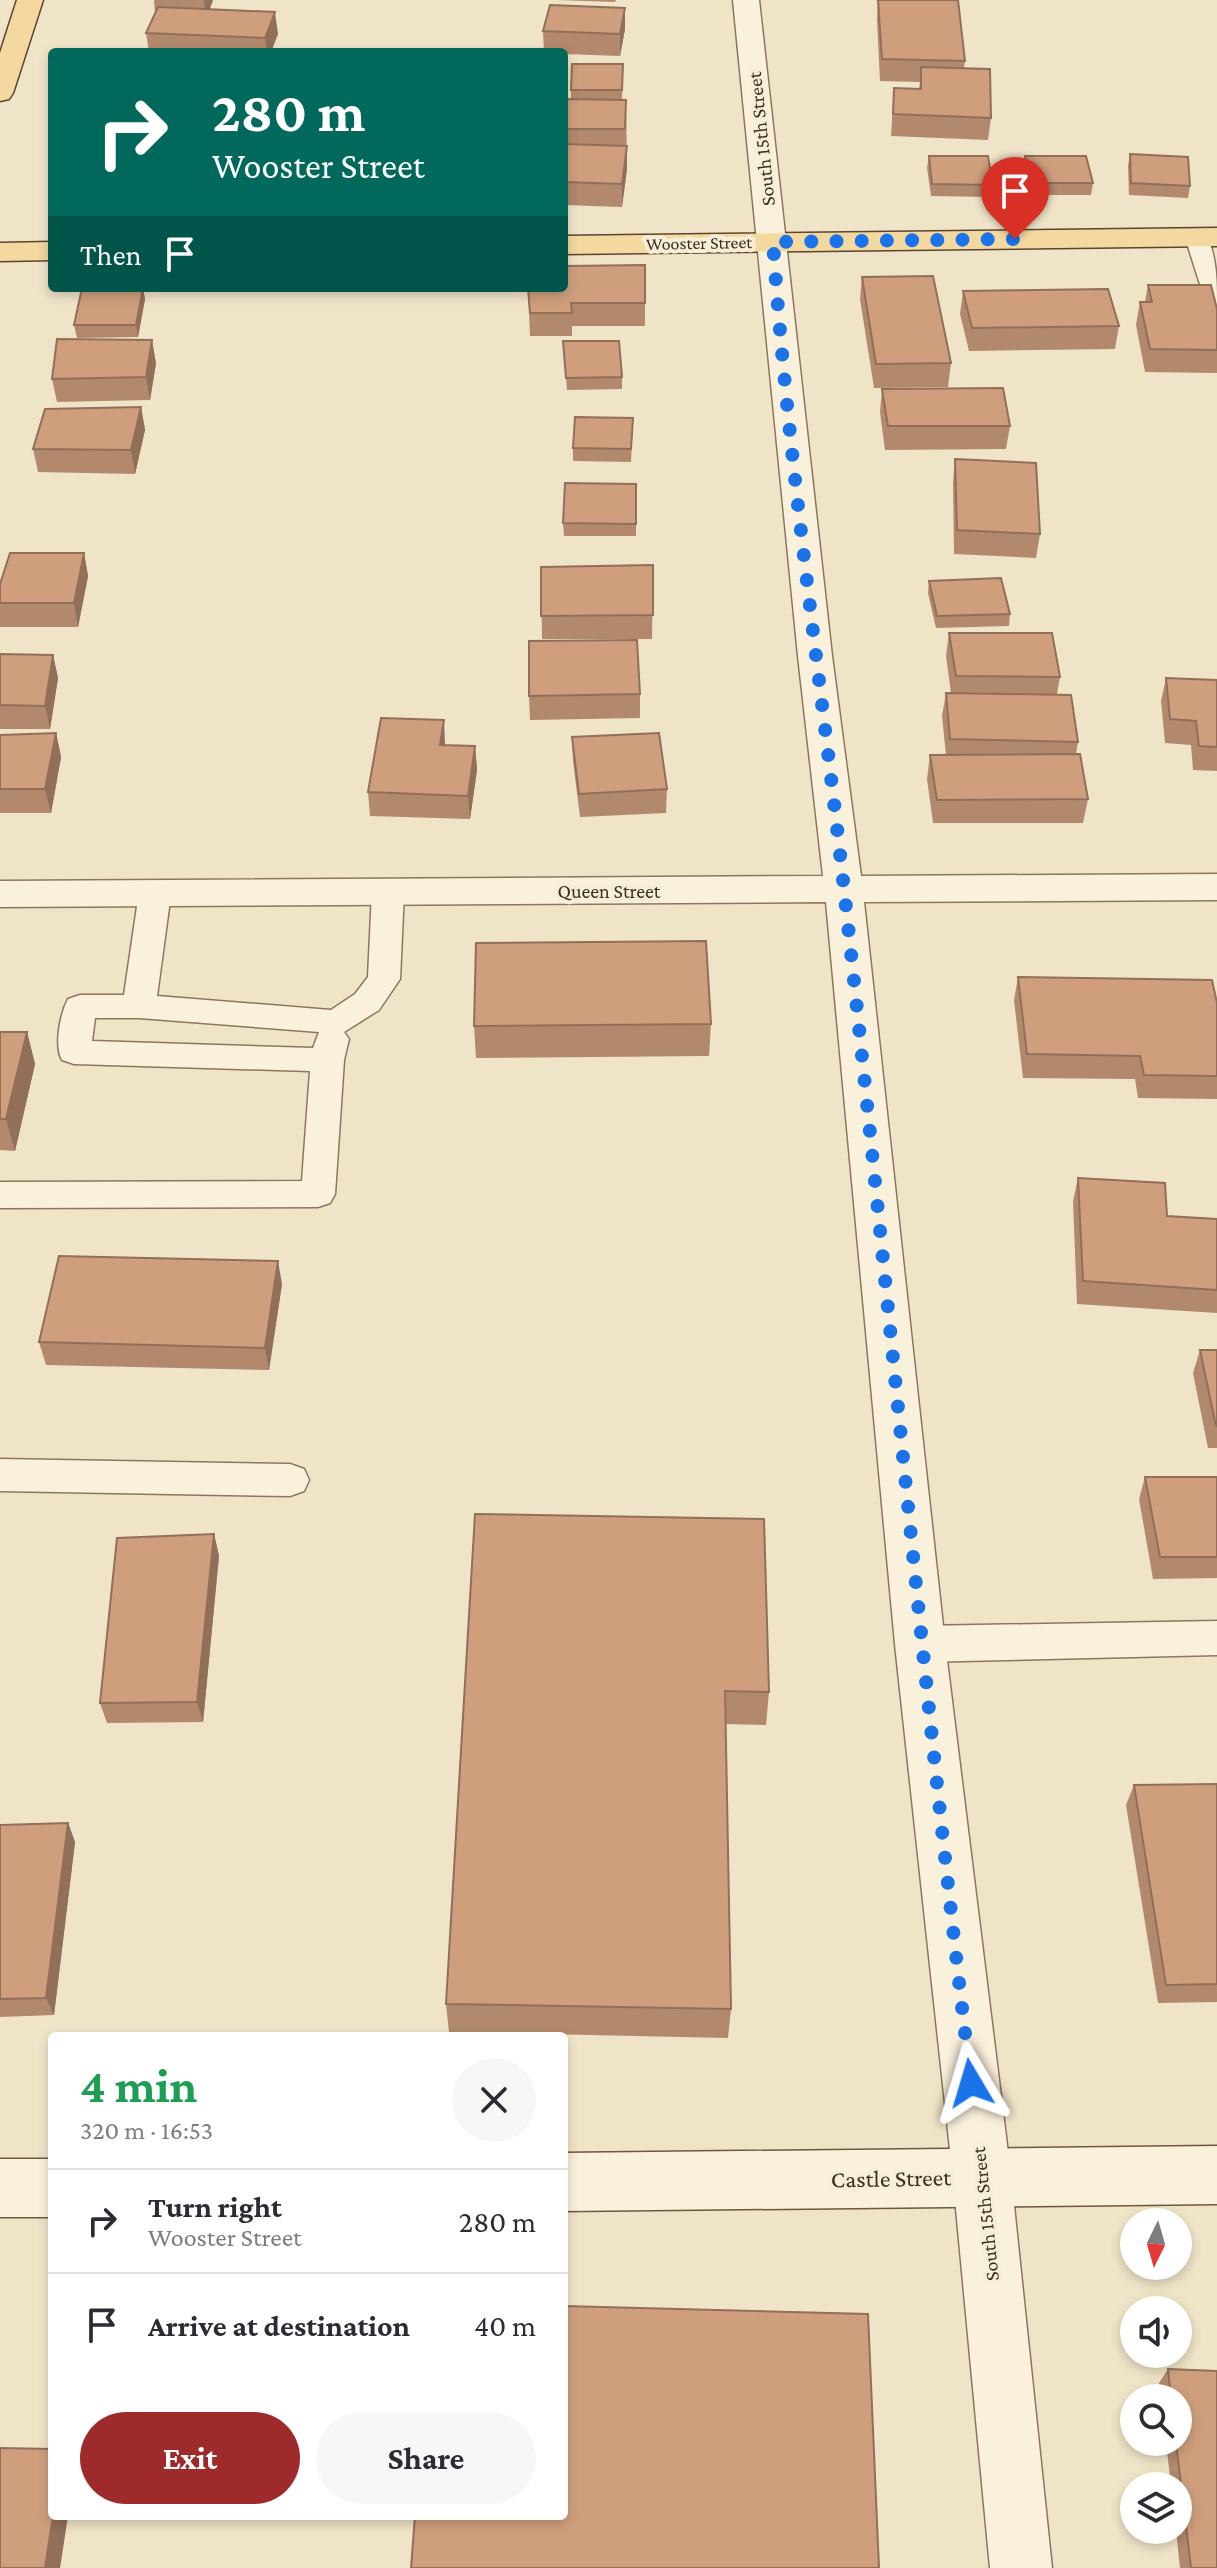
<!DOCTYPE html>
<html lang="en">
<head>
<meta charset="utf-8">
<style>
  :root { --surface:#fff; --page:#f7f7f7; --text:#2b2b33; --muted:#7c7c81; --line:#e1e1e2; --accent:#9e2a2b }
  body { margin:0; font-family:"Crimson Pro",serif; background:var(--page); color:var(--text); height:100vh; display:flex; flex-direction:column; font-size:30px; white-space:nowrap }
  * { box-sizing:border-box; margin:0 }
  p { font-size:26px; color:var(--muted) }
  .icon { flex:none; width:44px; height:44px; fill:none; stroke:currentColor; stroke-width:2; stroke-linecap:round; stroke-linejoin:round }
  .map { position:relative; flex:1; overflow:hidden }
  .details { position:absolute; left:48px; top:2032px; width:520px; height:488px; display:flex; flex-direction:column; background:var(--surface); border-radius:8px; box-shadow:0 4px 12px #0003 }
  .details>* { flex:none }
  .guide { position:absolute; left:48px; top:48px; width:520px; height:244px; border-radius:8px; box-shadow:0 4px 12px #0003; background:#00695c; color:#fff; overflow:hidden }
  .needle { width:52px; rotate:185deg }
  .controls { position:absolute; left:1120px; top:2208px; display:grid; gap:16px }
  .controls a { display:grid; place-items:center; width:72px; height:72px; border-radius:50%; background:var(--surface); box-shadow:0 4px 12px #0003; font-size:40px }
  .pin { position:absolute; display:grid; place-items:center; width:68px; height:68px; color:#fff; margin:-82px -34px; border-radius:50% 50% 50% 0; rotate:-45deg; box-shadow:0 0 8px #0007 }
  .pin .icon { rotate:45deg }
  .me { position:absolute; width:88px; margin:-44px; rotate:353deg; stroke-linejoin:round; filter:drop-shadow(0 0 6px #0008) }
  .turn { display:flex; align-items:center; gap:28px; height:168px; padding:0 32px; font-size:36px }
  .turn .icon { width:104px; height:104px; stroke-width:2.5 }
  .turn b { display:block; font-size:56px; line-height:68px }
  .then { display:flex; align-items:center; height:76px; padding:0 32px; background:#0003; gap:16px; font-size:30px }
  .round { display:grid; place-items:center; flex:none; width:84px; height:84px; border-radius:42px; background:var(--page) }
  .summary { display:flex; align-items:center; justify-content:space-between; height:136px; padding:0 32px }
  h1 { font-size:48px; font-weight:700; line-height:60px; color:#1e9e55 }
  .button { display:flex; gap:16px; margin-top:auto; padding:16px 32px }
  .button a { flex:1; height:92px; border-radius:48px; background:var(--accent); color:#fff; font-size:32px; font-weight:700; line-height:92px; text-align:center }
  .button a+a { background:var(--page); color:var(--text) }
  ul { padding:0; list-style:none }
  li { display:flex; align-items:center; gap:24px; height:104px; padding:0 32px; border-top:2px solid var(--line) }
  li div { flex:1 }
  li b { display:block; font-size:30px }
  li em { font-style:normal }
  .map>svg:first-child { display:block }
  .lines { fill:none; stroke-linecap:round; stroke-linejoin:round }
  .lane-casing { stroke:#8d765c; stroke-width:3 }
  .street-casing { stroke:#8d765c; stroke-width:3 }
  .secondary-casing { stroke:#6f573f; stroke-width:3 }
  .primary-casing { stroke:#5b4430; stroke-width:3 }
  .lane { fill:#faf1dc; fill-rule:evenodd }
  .street { fill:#faf1dc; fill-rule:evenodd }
  .secondary { fill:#faf1dc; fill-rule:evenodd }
  .primary { fill:#f3d9a0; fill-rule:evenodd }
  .wall { fill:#b2896c }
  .shaded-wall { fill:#916f58 }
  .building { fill:#cf9f7d; stroke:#916f58; stroke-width:2 }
  .route { stroke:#1a73e8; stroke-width:14; stroke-dasharray:0 25.2 }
  .labels { text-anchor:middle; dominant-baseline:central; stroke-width:8; stroke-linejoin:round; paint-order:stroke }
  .far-street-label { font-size:18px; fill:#3d2e20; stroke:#f7eed8 }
  .street-label { font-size:20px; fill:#3d2e20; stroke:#f7eed8 }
  .near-street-label { font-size:24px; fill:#3d2e20; stroke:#f7eed8 }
</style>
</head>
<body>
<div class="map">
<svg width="1217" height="2568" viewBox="0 0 1217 2568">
  <rect width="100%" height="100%" fill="#f0e4c8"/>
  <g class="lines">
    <g class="lane-casing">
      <g id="lane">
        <path d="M1197 230 1205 232C1217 255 1217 281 1217 307L1208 305 1205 300 1185 237 1189 232Z"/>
        <path d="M388 881 399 885 404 892 400 979 379 1010 344 1032 349 1039 344 1060 335 1194 330 1203 318 1207 0 1208V1182L302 1181 310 1071 74 1064 62 1060C54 1046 60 1014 68 999L80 995H124L139 893 144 886 155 882 166 886 171 893 157 996 331 1010 355 994 368 977 372 892 377 885ZM95 1018H139L319 1032 313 1048 92 1041Z"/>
        <path d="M0 1459 290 1464 304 1469 309 1480 304 1491 290 1496 0 1491Z"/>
        <path d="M1217 1621V1655L920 1662 906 1656 900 1644 906 1632 920 1626Z"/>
      </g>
    </g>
    <g class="street-casing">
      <path id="street" d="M733 0H759L832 656 861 876 1217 874V900L864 902 945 1644 1011 2177 1052 2568H990L953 2177 895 1644 826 902 0 907V881L823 876 798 656Z"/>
    </g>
    <g class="secondary-casing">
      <g id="secondary">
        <path d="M1217 2146V2204L564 2211V2153Z"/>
        <rect x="0" y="2159" width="52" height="58"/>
      </g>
    </g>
    <g class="primary-casing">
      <g id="primary">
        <path d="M17 0H43L13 93 9 99 0 101V53Z"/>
        <path d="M1217 228V246L564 254V236Z"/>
        <path d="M52 242V260L0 261V243Z"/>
      </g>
    </g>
    <use href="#lane" class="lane"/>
    <use href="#street" class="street"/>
    <use href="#secondary" class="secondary"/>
    <use href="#primary" class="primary"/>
  </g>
  <g class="wall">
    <path d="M154 0H213L210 9 278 34 271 52H149L146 33 155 13Z"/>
    <path d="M557 0H616L615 2Z"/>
    <path d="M878 0 965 61 964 68 991 118 988 140 891 136 894 88 919 89 920 82 880 81 877 20Z"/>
    <path d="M625 8V29L620 56 564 54V52H544L543 31Z"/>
    <path d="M623 64 622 100H626L627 169 622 207 564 205V99H571V90Z"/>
    <path d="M1130 154 1190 186 1188 198 1129 195 1128 166Z"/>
    <path d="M929 156 993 185 991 197 931 196 927 168Z"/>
    <path d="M1025 156 1093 183 1091 195H1029L1023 168Z"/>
    <path d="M645 265V326H572V336H530L528 288H564Z"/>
    <path d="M862 277 951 363 948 387 874 388 860 299Z"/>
    <path d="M1148 285 1217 309V373L1145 372 1136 325 1140 302H1145Z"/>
    <path d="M143 288 145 299 138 337 77 338 74 325Z"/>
    <path d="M963 291 1119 326 1115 349 969 351 960 314Z"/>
    <path d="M563 341 622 377V389L567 390Z"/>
    <path d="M156 363 150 400 57 402 52 379Z"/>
    <path d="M882 389 1010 426 1006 449 885 450 880 412Z"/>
    <path d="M141 407 145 430 135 474 38 472 33 449Z"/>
    <path d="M633 418 631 462 573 461V448Z"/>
    <path d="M955 459 1040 534 1036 558 954 554 953 483Z"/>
    <path d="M636 484V536H564L563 523Z"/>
    <path d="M84 553 88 576 78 627H0V584Z"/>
    <path d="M653 565 652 639H542L541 567Z"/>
    <path d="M929 581 1010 614 1009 626 936 628 928 593Z"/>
    <path d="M949 633 1060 677 1057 694 1078 742 1076 754 1088 799 1083 823H933L927 779 930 755H946L942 716 946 693H951L946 656Z"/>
    <path d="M0 654 53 655 58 678 50 729H0Z"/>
    <path d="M1166 678 1217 680V771L1193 770 1191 745 1165 743 1161 701Z"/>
    <path d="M640 694V718L530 720 529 696Z"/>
    <path d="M56 733 61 757 51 813H0V735Z"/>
    <path d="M572 737 667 789 666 813 580 817 573 761Z"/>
    <path d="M445 745 475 746 477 770 470 819 370 816 368 792Z"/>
    <path d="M1018 977 1217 1003V1099L1138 1098 1135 1079 1023 1078 1014 1000Z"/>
    <path d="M711 1024 709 1056 476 1058 474 1026Z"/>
    <path d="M0 1032H27L35 1064 15 1151 0 1150Z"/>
    <path d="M1078 1178 1167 1216 1217 1219V1313L1077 1304 1073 1201Z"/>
    <path d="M282 1284 269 1370 46 1365 39 1342Z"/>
    <path d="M1200 1350H1217V1448H1208L1193 1373Z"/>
    <path d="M1145 1477H1217V1578L1153 1579 1139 1499Z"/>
    <path d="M475 1514 769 1692 766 1725 726 1724 731 2009 728 2038 449 2032 446 2004Z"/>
    <path d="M214 1534 219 1556 203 1722 107 1723 100 1703Z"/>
    <path d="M1217 1784V2002L1158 2003 1126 1805 1134 1785Z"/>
    <path d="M68 1823 75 1842 54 2015 0 2017V1825Z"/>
    <path d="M1168 2369 1217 2371V2568H1180L1176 2530H1178V2486H1171L1166 2442H1178V2398H1161L1159 2383Z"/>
  </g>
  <g class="shaded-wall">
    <path d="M204 0H213L206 17Z"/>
    <path d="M625 8V29L620 56V34Z"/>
    <path d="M275 12 278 34 271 52H267L265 38Z"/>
    <path d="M627 146V169L622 207V184Z"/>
    <path d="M143 288 145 299 138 337 136 325Z"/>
    <path d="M152 340 156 363 150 400 146 377Z"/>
    <path d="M141 407 145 430 135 474 131 450Z"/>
    <path d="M84 553 88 576 78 627 74 603Z"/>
    <path d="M53 655 58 678 50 729 45 706Z"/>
    <path d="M444 720 445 744 442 769 440 745Z"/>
    <path d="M56 733 61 757 51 813 45 789Z"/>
    <path d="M475 746 477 770 470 819 468 796Z"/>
    <path d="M27 1032 35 1064 15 1151 6 1119Z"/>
    <path d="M278 1261 282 1284 269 1370 265 1348Z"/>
    <path d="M214 1534 219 1556 203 1722 197 1702Z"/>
    <path d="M68 1823 75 1842 54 2015 46 1998Z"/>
    <path d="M53 2516H68L60 2568H45Z"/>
  </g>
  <g class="building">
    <path d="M878 0H958L965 61 882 59Z"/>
    <path d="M550 5 625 8 620 34 543 31Z"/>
    <path d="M158 7 275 12 265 38 146 33Z"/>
    <path d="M572 64H623L622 90H571Z"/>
    <path d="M921 67 990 69 991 118 893 114 894 88 921 89Z"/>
    <path d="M564 99 626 100 625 129H564Z"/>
    <path d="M564 144 627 146 622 184 564 182Z"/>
    <path d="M1130 154 1188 157 1190 186 1131 183Z"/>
    <path d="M929 156H988L993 185 932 184Z"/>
    <path d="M1025 156H1086L1093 183H1030Z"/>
    <path d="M645 265V303H571L572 313H530L528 288H564V266Z"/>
    <path d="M933 276 951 363 876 364 862 277Z"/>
    <path d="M1148 285H1211L1217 309V350L1150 349 1140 302H1152Z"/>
    <path d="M82 288H143L136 325H74Z"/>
    <path d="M1108 289 1119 326 972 328 963 291Z"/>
    <path d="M57 339 152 340 146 377 52 379Z"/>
    <path d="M563 341H619L622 377 566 378Z"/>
    <path d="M1003 388 1010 426H888L882 389Z"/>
    <path d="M141 407 131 450 33 449 45 409Z"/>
    <path d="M575 417 633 418 631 449 573 448Z"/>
    <path d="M955 459 1036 463 1040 534 957 530Z"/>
    <path d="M565 483 636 484V524L563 523Z"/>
    <path d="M10 553H84L74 603H0V584Z"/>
    <path d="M653 565V615L541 616V567Z"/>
    <path d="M1001 578 1010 614 937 616 929 581Z"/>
    <path d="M949 633H1052L1060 677 956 676Z"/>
    <path d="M637 640 640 694 529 696V641Z"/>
    <path d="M0 654 53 655 45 706 0 705Z"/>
    <path d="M1166 678 1217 680V747L1199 746 1196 721 1170 719Z"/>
    <path d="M946 693 1071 695 1078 742 950 739Z"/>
    <path d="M381 718 444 720 440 745 475 746 468 796 368 792Z"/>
    <path d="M56 733 45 789H0V735Z"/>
    <path d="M659 733 667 789 579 794 572 737Z"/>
    <path d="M1080 754 1088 799 937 800 930 755Z"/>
    <path d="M706 941 711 1024 474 1026 476 943Z"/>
    <path d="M1018 977 1212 980 1217 1003V1076L1144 1075 1140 1056 1027 1054Z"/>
    <path d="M0 1032H27L6 1119H0Z"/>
    <path d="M1078 1178 1165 1183 1167 1216 1217 1219V1290L1083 1281Z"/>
    <path d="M59 1256 278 1261 265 1348 39 1342Z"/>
    <path d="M1200 1350H1217V1426H1216Z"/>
    <path d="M1145 1477H1217V1557H1160Z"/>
    <path d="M475 1514 764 1519 769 1692 725 1691 731 2009 446 2004Z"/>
    <path d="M214 1534 197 1702 100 1703 117 1538Z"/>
    <path d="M1217 1784V1984L1166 1985 1134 1785Z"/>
    <path d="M68 1823 46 1998 0 1999V1825Z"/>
    <path d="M564 2306 868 2314 879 2568H411L415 2516H564Z"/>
    <path d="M1168 2369 1217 2371V2568H1191L1176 2442H1178V2398H1171Z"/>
    <path d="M0 2448 52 2449 53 2516 45 2568H0Z"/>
  </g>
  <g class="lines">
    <path class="route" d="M971 2083C923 1686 888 1287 844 889 820 674 788 459 773 242L1015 239"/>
  </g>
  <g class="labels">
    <g class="far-street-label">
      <text transform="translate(699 243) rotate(-1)">Wooster Street</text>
    </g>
    <g class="street-label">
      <text transform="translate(761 139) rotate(-96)">South 15th Street</text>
      <text x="609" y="891">Queen Street</text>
      <text transform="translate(985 2214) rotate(-96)">South 15th Street</text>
    </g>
    <g class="near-street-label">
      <text transform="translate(891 2178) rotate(-1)">Castle Street</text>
    </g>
  </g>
</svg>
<div class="controls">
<a><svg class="needle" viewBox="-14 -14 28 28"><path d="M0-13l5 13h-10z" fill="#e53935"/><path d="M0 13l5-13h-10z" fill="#7c7c81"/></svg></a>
<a><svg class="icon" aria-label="sound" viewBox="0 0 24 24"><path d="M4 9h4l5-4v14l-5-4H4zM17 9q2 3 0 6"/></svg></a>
<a><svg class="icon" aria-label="search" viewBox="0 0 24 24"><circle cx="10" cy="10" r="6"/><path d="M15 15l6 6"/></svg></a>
<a><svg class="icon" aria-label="layers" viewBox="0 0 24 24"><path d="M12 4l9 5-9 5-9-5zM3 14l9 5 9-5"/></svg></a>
</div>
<div class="pin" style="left:1015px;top:239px;background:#d93025"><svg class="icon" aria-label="arrive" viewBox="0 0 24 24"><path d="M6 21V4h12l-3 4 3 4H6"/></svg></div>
<svg class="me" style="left:971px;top:2083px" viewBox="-20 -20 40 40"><path d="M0-17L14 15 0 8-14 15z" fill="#1a73e8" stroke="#fff" stroke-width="4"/></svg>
<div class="guide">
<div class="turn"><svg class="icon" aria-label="right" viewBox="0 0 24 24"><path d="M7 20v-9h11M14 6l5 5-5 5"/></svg><div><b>280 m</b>Wooster Street</div></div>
<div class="then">Then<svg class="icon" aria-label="arrive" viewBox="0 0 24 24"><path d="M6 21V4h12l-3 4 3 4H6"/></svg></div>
</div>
<section class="details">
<div class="summary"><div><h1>4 min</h1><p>320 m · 16:53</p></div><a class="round"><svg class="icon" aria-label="close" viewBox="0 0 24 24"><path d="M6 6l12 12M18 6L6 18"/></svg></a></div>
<ul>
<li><svg class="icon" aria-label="right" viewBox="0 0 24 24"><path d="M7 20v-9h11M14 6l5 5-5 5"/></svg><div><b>Turn right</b><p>Wooster Street</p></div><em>280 m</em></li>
<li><svg class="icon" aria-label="arrive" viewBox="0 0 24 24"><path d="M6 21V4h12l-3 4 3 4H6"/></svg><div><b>Arrive at destination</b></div><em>40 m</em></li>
</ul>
<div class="button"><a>Exit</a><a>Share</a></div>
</section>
</div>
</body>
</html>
